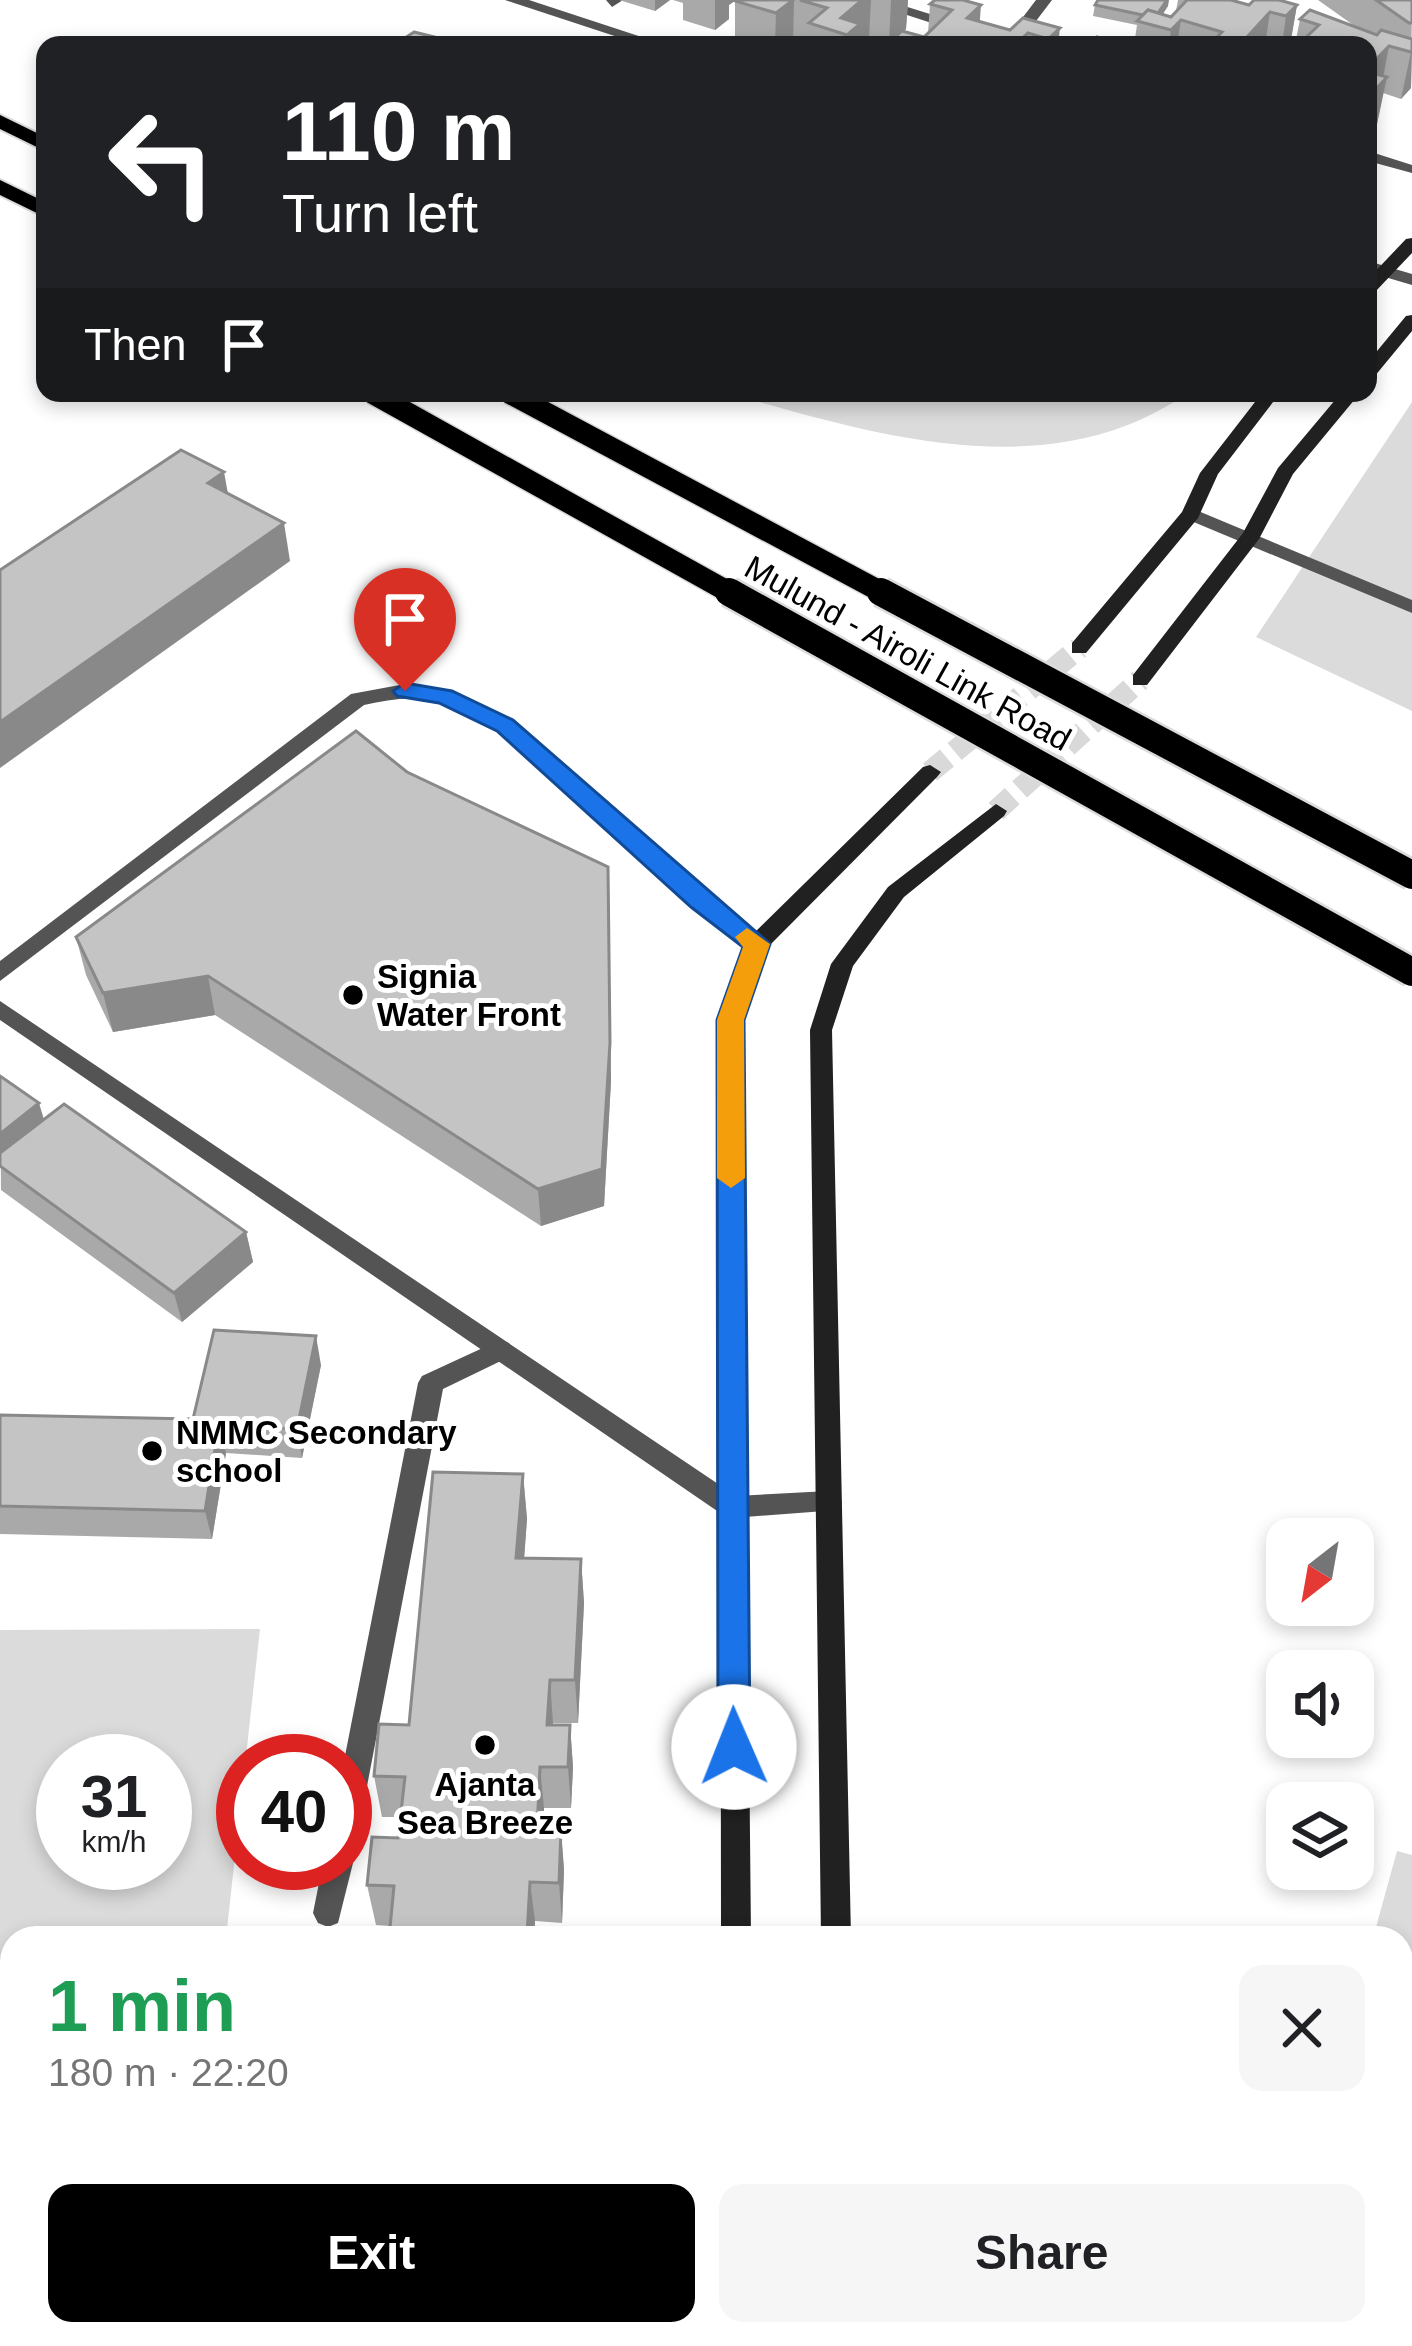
<!DOCTYPE html>
<html lang="en">
<head>
<meta charset="utf-8">
<style>
  :root { --surface:#fff; --page:#f6f6f6; --text:#202124; --muted:#757577; --accent:#000 }
  body { margin:0; font-family:Helvetica,sans-serif; background:var(--page); color:var(--text); height:100vh; display:flex; flex-direction:column; font-size:45px; white-space:nowrap }
  * { box-sizing:border-box; margin:0 }
  p { font-size:39px; color:var(--muted) }
  .icon { flex:none; width:66px; height:66px; fill:none; stroke:currentColor; stroke-width:2; stroke-linecap:round; stroke-linejoin:round }
  .map { position:relative; flex:1; overflow:hidden }
  .details { position:absolute; left:0px; top:1926px; width:1413px; height:420px; display:flex; flex-direction:column; background:var(--surface); border-radius:36px 36px 0 0; box-shadow:0 6px 18px #0003 }
  .details>* { flex:none }
  .banner { position:absolute; left:36px; top:36px; width:1341px; height:366px; border-radius:24px; box-shadow:0 6px 18px #0003; background:#202124; color:#fff; overflow:hidden }
  .needle { width:78px; rotate:211deg }
  .tools { position:absolute; left:1266px; top:1518px; display:grid; gap:24px }
  .tools a { display:grid; place-items:center; width:108px; height:108px; border-radius:24px; background:var(--surface); box-shadow:0 6px 18px #0003; font-size:60px }
  .speed { position:absolute; left:36px; top:1734px; display:flex; gap:24px; font-size:60px; font-weight:700; text-align:center }
  .speed>* { display:grid; place-content:center; width:156px; height:156px; border-radius:50%; background:var(--surface); box-shadow:0 6px 18px #0003; line-height:1 }
  .speed small { font-size:30px; font-weight:400 }
  .speed .limit { border:18px solid #d22; background:#fff; color:#111 }
  .pin { position:absolute; display:grid; place-items:center; width:102px; height:102px; color:#fff; margin:-123px -51px; border-radius:50% 50% 50% 0; rotate:-45deg; box-shadow:0 0 12px #0007 }
  .pin .icon { rotate:45deg }
  .me { position:absolute; width:132px; margin:-66px; rotate:359deg; stroke-linejoin:round; filter:drop-shadow(0 0 9px #0008) }
  .turn { display:flex; align-items:center; gap:42px; height:252px; padding:0 48px; font-size:54px }
  .turn .icon { width:156px; height:156px; stroke-width:2.5 }
  .turn b { display:block; font-size:84px; line-height:102px }
  .then { display:flex; align-items:center; height:114px; padding:0 48px; background:#0003; gap:24px; font-size:45px }
  .round { display:grid; place-items:center; flex:none; width:126px; height:126px; border-radius:24px; background:var(--page) }
  .headline { display:flex; align-items:center; justify-content:space-between; height:204px; padding:0 48px }
  h1 { font-size:72px; font-weight:700; line-height:90px; color:#1e9e55 }
  .button { display:flex; gap:24px; margin-top:auto; padding:24px 48px }
  .button a { flex:1; height:138px; border-radius:24px; background:var(--accent); color:#fff; font-size:48px; font-weight:700; line-height:138px; text-align:center }
  .button a+a { background:var(--page); color:var(--text) }
  .map>svg:first-child { display:block }
  .green { fill:#dbdbdb; fill-rule:evenodd }
  .lines { fill:none; stroke-linecap:round; stroke-linejoin:round }
  .secondary-tunnel { stroke:#d9d9d9; stroke-width:22; stroke-dasharray:22 10; stroke-linecap:butt }
  .primary-casing { stroke:#dbdbdb; stroke-width:4 }
  .lane { fill:#545454; fill-rule:evenodd }
  .street { fill:#545454; fill-rule:evenodd }
  .secondary { fill:#212121; fill-rule:evenodd }
  .primary { fill:#000; fill-rule:evenodd }
  .primary-bridge-far1-casing { stroke:#dbdbdb; stroke-width:24; stroke-linecap:butt }
  .primary-bridge-casing { stroke:#dbdbdb; stroke-width:33; stroke-linecap:butt }
  .primary-bridge-far1 { stroke:#000; stroke-width:21 }
  .primary-bridge { stroke:#000; stroke-width:28 }
  .wall { fill:#a9a9a9 }
  .shaded-wall { fill:#898989 }
  .building { fill:#c4c4c4; stroke:#898989; stroke-width:3 }
  .route { fill:#1a73e8; stroke:#114b97; stroke-width:3 }
  .slow { fill:#f59e0b }
  .poi-dot { fill:#000; stroke:#fff; stroke-width:4.5 }
  .labels { text-anchor:middle; dominant-baseline:central; stroke-width:10; stroke-linejoin:round; paint-order:stroke }
  .street-label { font-size:33px; fill:#000; stroke:#fff }
  .poi-label { font-size:33px; font-weight:bold; fill:#000; stroke:#fff; text-anchor:start }
</style>
</head>
<body>
<div class="map">
<svg width="1412" height="2346" viewBox="0 0 1412 2346">
  <rect width="100%" height="100%" fill="#fff"/>
  <g class="green">
    <path d="M728 393H1191C1169 404 1148 418 1125 426 999 474 852 428 728 393Z"/>
    <path d="M1412 402V711L1256 637Z"/>
    <path d="M260 1629 226 1938H12V2175H0V1630ZM63 1761H165V1863H63Z"/>
    <path d="M1397 1851 1412 1855V2331L1401 2325V1938H1373Z"/>
  </g>
  <g class="lines">
    <g class="secondary-tunnel">
      <path d="M930 772 1079 648"/>
      <path d="M996 811 1140 680"/>
    </g>
    <g class="primary-casing">
      <g id="primary">
        <path d="M0 115 45 137V151L0 129Z"/>
        <path d="M0 180 45 202V217L0 195Z"/>
      </g>
    </g>
    <g class="lane">
      <path d="M1191 508 1412 600V613L1184 518 1181 514Z"/>
      <path d="M405 684 451 691 512 721 708 896 765 938 768 944 765 950C725 959 543 760 496 730 479 720 456 707 437 702 412 695 389 700 364 705L0 981V961L351 694Z"/>
      <path d="M500 1340 509 1343 513 1350 509 1357 443 1389 359 1828 355 1837 345 1841 344 1761 418 1383 422 1376Z"/>
      <path d="M345 1852 353 1863 338 1923 328 1927 318 1923 313 1913 323 1863H345Z"/>
    </g>
    <g class="street">
      <path d="M505 0H529L666 45H642Z"/>
      <path d="M606 0H623L612 7Z"/>
      <path d="M861 0H885L1007 38 1036 0H1052L1020 42 1023 45H999Z"/>
      <path d="M1368 151 1412 165V173L1368 161Z"/>
      <path d="M1368 261 1412 274V285L1368 272Z"/>
      <path d="M0 1001 736 1496 829 1491 838 1494 842 1502 838 1510 732 1518 723 1515 0 1020Z"/>
    </g>
    <g class="secondary">
      <path d="M1412 238V253L1374 293 1368 294V279L1406 239Z"/>
      <path d="M1412 315V331L1374 377 1368 378V362L1406 316Z"/>
      <path d="M1262 393H1280L1218 474 1198 518 1086 653H1072V643L1182 512 1200 473Z"/>
      <path d="M1341 393H1360L1293 474 1259 539 1147 685H1133V675L1243 533 1278 468Z"/>
      <path d="M930 765 941 772 937 777 767 948 742 1020 751 1938H721L720 1020 749 938 923 767Z"/>
      <path d="M996 804 1007 811 1004 816 904 897 853 966 832 1030 851 1938H821L810 1030 831 964 888 887Z"/>
      <rect x="723" y="2334" width="32" height="12"/>
      <rect x="827" y="2334" width="32" height="12"/>
    </g>
    <use href="#primary" class="primary"/>
    <g class="primary-bridge-far1-casing">
      <g id="primary-bridge-far1">
        <path d="M372 393 734 595"/>
        <path d="M509 393 887 595"/>
      </g>
    </g>
    <g class="primary-bridge-casing">
      <g id="primary-bridge">
        <path d="M729 592 1412 972"/>
        <path d="M881 592 1412 875"/>
      </g>
    </g>
    <use href="#primary-bridge-far1" class="primary-bridge-far1"/>
    <use href="#primary-bridge" class="primary-bridge"/>
  </g>
  <g class="wall">
    <path d="M619 0H670L655 11Z"/>
    <path d="M673 0H736L729 5V19L715 30 683 20V3Z"/>
    <path d="M737 0H908L906 29 904 31 924 37 928 33 930 4 935 0H967L966 1 980 22 1010 30 1023 18 1058 45H889L869 38 861 45H735V1Z"/>
    <path d="M1178 0H1239L1234 1 1249 5H1297L1290 45H1134L1137 25 1093 16 1095 5 1168 6 1163 14 1171 17 1176 11Z"/>
    <path d="M1318 0H1412L1411 88 1401 99 1383 93 1377 124 1368 134V45H1295L1300 19 1356 27Z"/>
    <path d="M407 772 609 906 611 1081 604 1206 541 1226 215 1015 113 1032 86 975 76 937Z"/>
    <path d="M0 1076 44 1120 246 1232 253 1262 182 1322 1 1190Z"/>
    <path d="M321 1365 302 1458 226 1453 212 1539 0 1534V1415L193 1419Z"/>
    <path d="M523 1474 527 1519 524 1558 581 1559 584 1603 578 1723H553V1725H570L573 1767 571 1808H544L543 1830H561L564 1870 562 1923 535 1921 534 1935 553 1938 376 1925 367 1885 398 1838 400 1817H382L374 1776 409 1725Z"/>
  </g>
  <g class="shaded-wall">
    <path d="M655 0H670L655 11Z"/>
    <path d="M715 0H736L729 5V19L715 30Z"/>
    <path d="M793 0H794L793 45H775L776 13Z"/>
    <path d="M862 0H871L869 38 861 45H847V35L841 18Z"/>
    <path d="M891 0H908L906 29 889 44Z"/>
    <path d="M1167 0H1169L1168 6 1153 28 1155 18Z"/>
    <path d="M981 5 978 45 967 18Z"/>
    <path d="M1297 5 1290 45H1282L1286 16Z"/>
    <path d="M1270 12 1265 45H1245L1247 37Z"/>
    <path d="M1181 20 1177 45H1169L1171 30Z"/>
    <path d="M1060 28 1058 45H1048V39Z"/>
    <path d="M1028 33 1027 45H1015Z"/>
    <path d="M1389 46 1382 83 1387 77 1377 124 1368 134 1376 89 1368 87V68Z"/>
    <path d="M1412 51 1411 88 1401 99 1411 52Z"/>
    <path d="M224 472 231 510 208 483Z"/>
    <path d="M284 523 290 561 0 768V722Z"/>
    <path d="M608 867 611 1081 604 1206 541 1226 538 1189Z"/>
    <path d="M208 976 215 1015 113 1032 103 993Z"/>
    <path d="M39 1103 48 1133 0 1166V1134Z"/>
    <path d="M246 1232 253 1262 182 1322 174 1293Z"/>
    <path d="M316 1336 321 1365 302 1458 297 1429Z"/>
    <path d="M219 1424 226 1453 212 1539 205 1511Z"/>
    <path d="M523 1474 527 1519 521 1601 516 1558Z"/>
    <path d="M581 1559 584 1603 578 1723 575 1680Z"/>
    <path d="M550 1680 553 1723 551 1767 547 1725Z"/>
    <path d="M570 1725 573 1767 571 1808 568 1767Z"/>
    <path d="M540 1767 544 1808 541 1870 537 1830Z"/>
    <path d="M561 1830 564 1870 562 1923 559 1883Z"/>
    <path d="M530 1882 535 1921 534 1938H527Z"/>
  </g>
  <g class="building">
    <path d="M737 0H793L776 13 735 1Z"/>
    <path d="M800 0H862L841 18 860 24 847 35 809 23 827 8Z"/>
    <path d="M935 0H963L981 5 967 18 1010 30 1023 18 1060 28 1048 39 1028 33 1015 45H954L945 42 942 45H897L889 43 902 31 924 37 952 10 930 4Z"/>
    <path d="M1098 0H1167L1158 13 1148 10 1143 15 1095 5Z"/>
    <path d="M1187 0H1231L1249 5 1254 0H1279L1297 5 1286 16 1270 12 1247 37 1265 43 1263 45H1218L1211 43 1222 32 1181 20 1171 30 1137 21 1148 10 1171 17Z"/>
    <path d="M1376 0H1412V23H1409Z"/>
    <path d="M1310 10 1377 35 1381 30 1412 39V51L1411 52 1389 46 1368 68V45H1298L1319 25 1300 19Z"/>
    <path d="M414 32 467 45H394Z"/>
    <path d="M1097 37 1122 45H1088Z"/>
    <path d="M1368 72 1387 77 1376 89 1368 87Z"/>
    <path d="M181 450 224 472 208 483 284 523 0 722V570Z"/>
    <path d="M356 731 407 772 608 867 610 1043 602 1169 538 1189 208 976 103 993 76 937Z"/>
    <path d="M0 1076 39 1103 0 1134Z"/>
    <path d="M64 1104 246 1232 174 1293 0 1166V1153Z"/>
    <path d="M214 1330 316 1336 297 1429 219 1424 205 1511 0 1506V1415L193 1419Z"/>
    <path d="M433 1472 523 1474 516 1558 581 1559 575 1680H550L547 1725H570L568 1767H540L537 1830H561L559 1883 530 1882 527 1935 553 1934 552 1938H389L394 1886 367 1885 372 1837 398 1838 405 1777 374 1776 379 1724 409 1725Z"/>
  </g>
  <path class="route" d="M405 683 452 691 513 720 770 944 744 1020 750 1747 745 1757 734 1761 723 1757 718 1747 717 1020 743 947 691 907 497 731 439 703 397 696 393 691Z"/>
  <path class="slow" d="M747 928 770 944 744 1020 745 1178 731 1188 717 1178V1020L743 947 735 937Z"/>
  <g class="poi-dot">
    <circle cx="353" cy="995" r="12"/>
    <circle cx="152" cy="1451" r="12"/>
    <circle cx="485" cy="1745" r="12"/>
  </g>
  <g class="labels">
    <g class="street-label">
      <text transform="translate(908 653) rotate(29)">Mulund - Airoli Link Road</text>
    </g>
    <g class="poi-label">
      <text x="377" y="976">Signia<tspan x="377" dy="38">Water Front</tspan></text>
      <text x="176" y="1432">NMMC Secondary<tspan x="176" dy="38">school</tspan></text>
      <text x="485" y="1784" text-anchor="middle">Ajanta<tspan x="485" dy="38">Sea Breeze</tspan></text>
    </g>
  </g>
</svg>
<div class="tools">
<a><svg class="needle" viewBox="-14 -14 28 28"><path d="M0-13l5 13h-10z" fill="#e53935"/><path d="M0 13l5-13h-10z" fill="#757577"/></svg></a>
<a><svg class="icon" aria-label="sound" viewBox="0 0 24 24"><path d="M4 9h4l5-4v14l-5-4H4zM17 9q2 3 0 6"/></svg></a>
<a><svg class="icon" aria-label="layers" viewBox="0 0 24 24"><path d="M12 4l9 5-9 5-9-5zM3 14l9 5 9-5"/></svg></a>
</div>
<div class="speed"><div>31<small>km/h</small></div><div class="limit">40</div></div>
<div class="pin" style="left:405px;top:691px;background:#d93025"><svg class="icon" aria-label="arrive" viewBox="0 0 24 24"><path d="M6 21V4h12l-3 4 3 4H6"/></svg></div>
<svg class="me" style="left:734px;top:1747px" viewBox="-20 -20 40 40"><circle r="19" fill="#fff"/><path d="M0-13L10 11 0 6-10 11z" fill="#1a73e8"/></svg>
<div class="banner">
<div class="turn"><svg class="icon" aria-label="left" viewBox="0 0 24 24"><path d="M17 20v-9H6M10 6l-5 5 5 5"/></svg><div><b>110 m</b>Turn left</div></div>
<div class="then">Then<svg class="icon" aria-label="arrive" viewBox="0 0 24 24"><path d="M6 21V4h12l-3 4 3 4H6"/></svg></div>
</div>
<section class="details">
<div class="headline"><div><h1>1 min</h1><p>180 m · 22:20</p></div><a class="round"><svg class="icon" aria-label="close" viewBox="0 0 24 24"><path d="M6 6l12 12M18 6L6 18"/></svg></a></div>
<div class="button"><a>Exit</a><a>Share</a></div>
</section>
</div>
</body>
</html>
